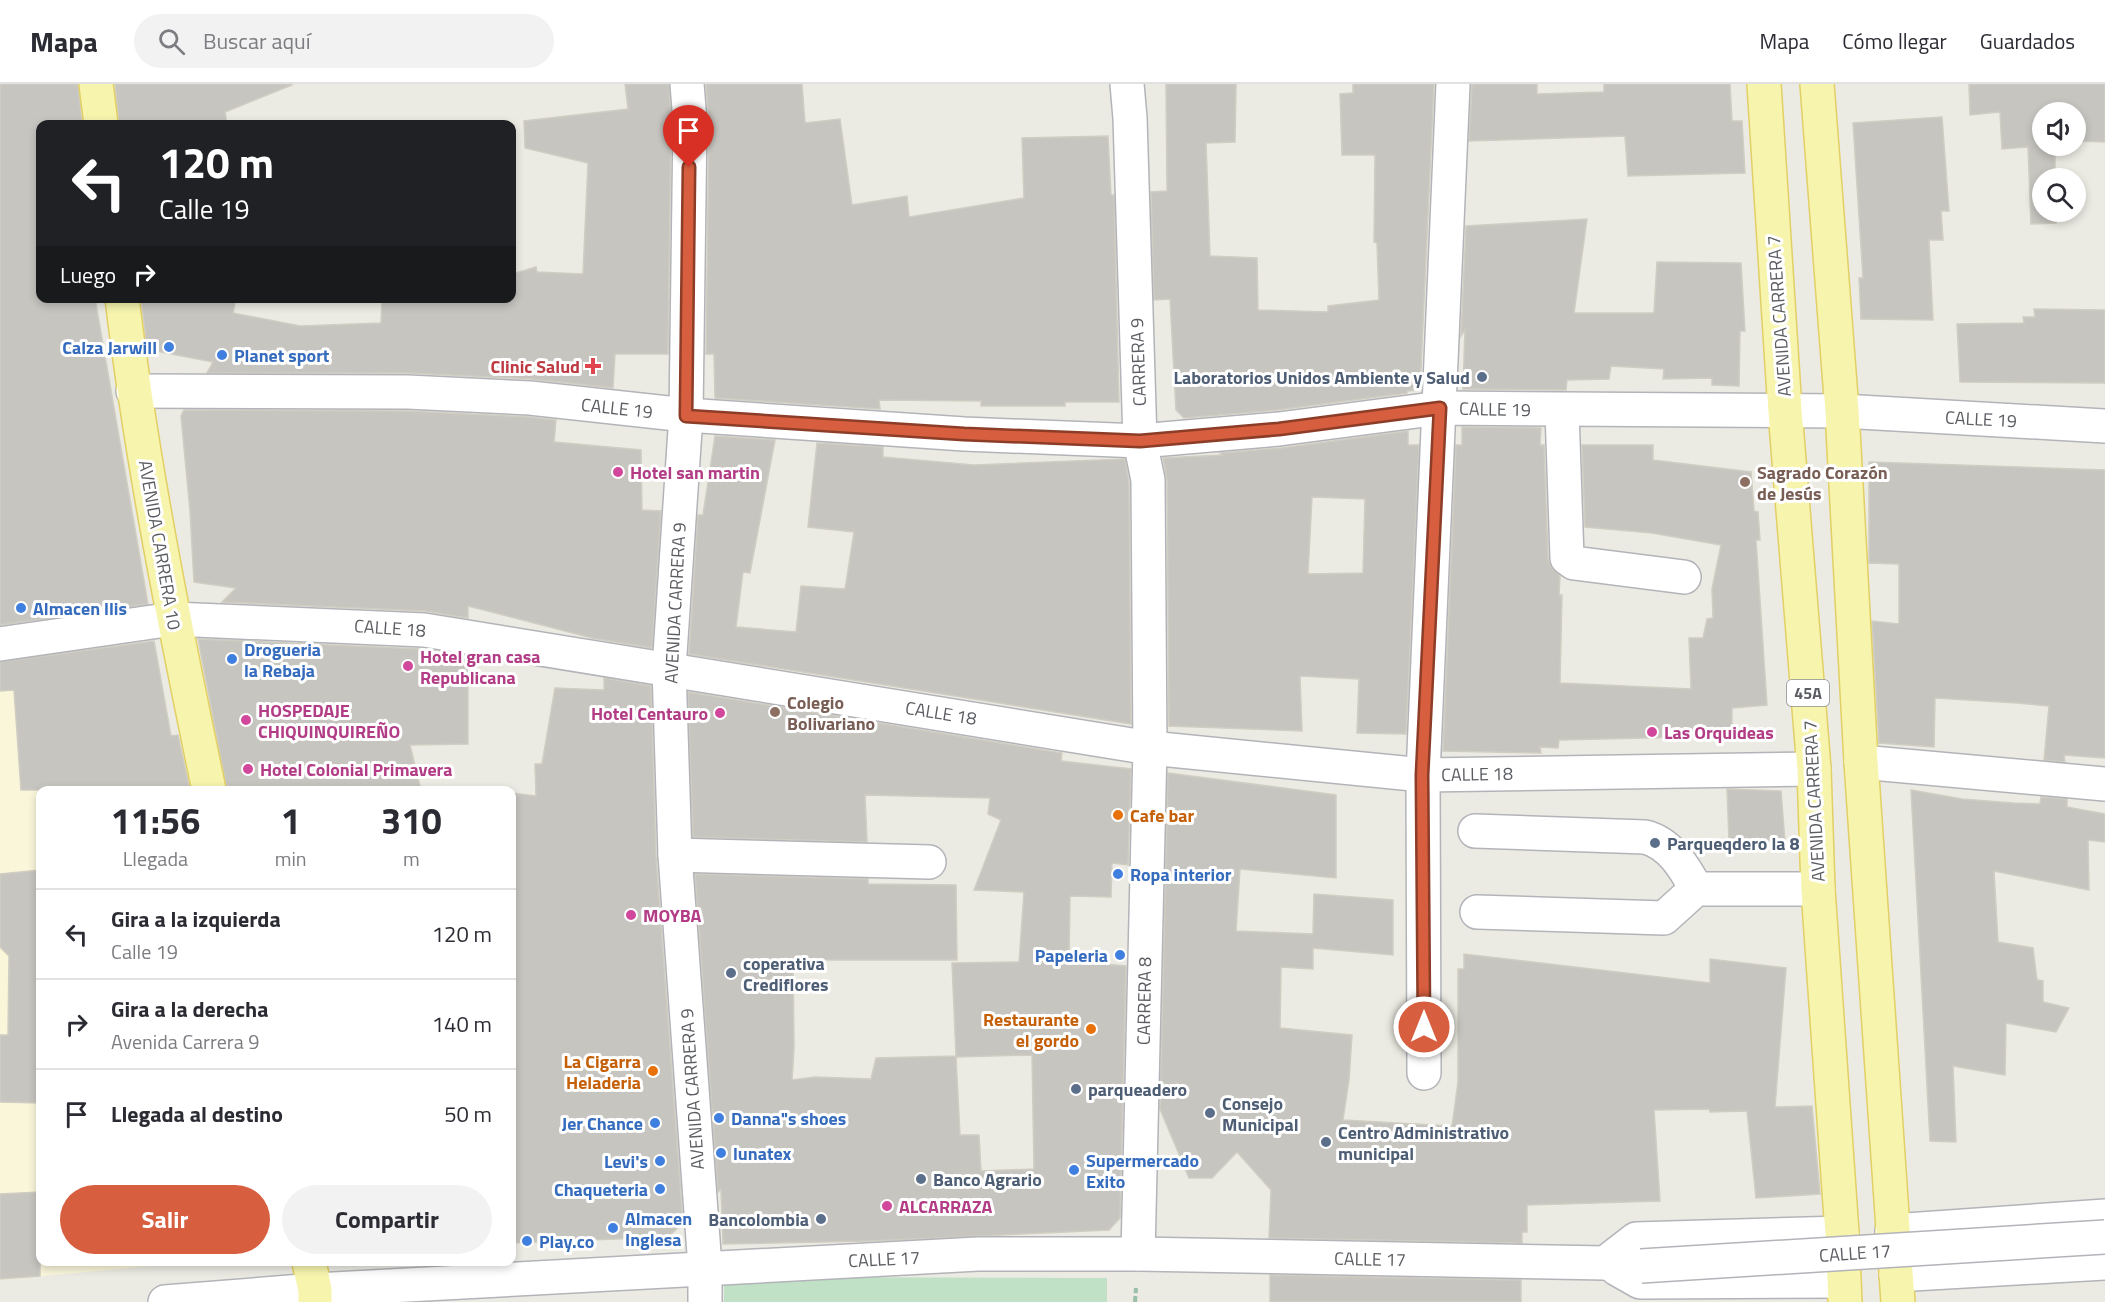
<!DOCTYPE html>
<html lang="es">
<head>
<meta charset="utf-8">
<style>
  :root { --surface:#fff; --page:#f2f2f3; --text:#2b2b33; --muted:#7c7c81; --line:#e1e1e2; --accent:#d75e3e }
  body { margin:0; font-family:"Titillium Web",sans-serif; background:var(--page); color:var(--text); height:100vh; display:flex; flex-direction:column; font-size:22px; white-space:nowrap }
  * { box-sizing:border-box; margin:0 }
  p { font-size:20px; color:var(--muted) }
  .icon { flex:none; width:33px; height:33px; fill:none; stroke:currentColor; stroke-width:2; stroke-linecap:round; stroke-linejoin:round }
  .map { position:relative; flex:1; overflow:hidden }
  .sheet { position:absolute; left:36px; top:702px; width:480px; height:480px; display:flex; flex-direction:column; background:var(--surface); border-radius:12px; box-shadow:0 3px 9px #0003 }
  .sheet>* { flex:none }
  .hud { position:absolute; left:36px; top:36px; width:480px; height:183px; border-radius:12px; box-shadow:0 3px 9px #0003; background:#202124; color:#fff; overflow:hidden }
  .tools { position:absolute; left:2032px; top:18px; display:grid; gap:12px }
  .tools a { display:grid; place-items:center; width:54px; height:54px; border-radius:50%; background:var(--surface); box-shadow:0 3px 9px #0003; font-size:30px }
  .pin { position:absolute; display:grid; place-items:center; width:51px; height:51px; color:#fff; margin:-62px -26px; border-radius:50% 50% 50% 0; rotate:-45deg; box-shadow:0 0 6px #0007 }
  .pin .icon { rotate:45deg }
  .me { position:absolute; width:66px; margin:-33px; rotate:0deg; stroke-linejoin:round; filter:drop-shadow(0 0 4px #0008) }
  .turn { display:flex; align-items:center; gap:21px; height:126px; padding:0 24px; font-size:27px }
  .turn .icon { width:78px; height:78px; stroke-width:2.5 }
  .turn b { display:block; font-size:42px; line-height:51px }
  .then { display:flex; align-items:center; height:57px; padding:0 24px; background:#0003; gap:12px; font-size:22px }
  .eta { display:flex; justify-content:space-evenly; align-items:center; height:102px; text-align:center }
  .eta b { font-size:36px; font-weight:700; line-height:42px }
  .action { display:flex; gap:12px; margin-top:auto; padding:12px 24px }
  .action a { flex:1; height:69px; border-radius:36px; background:var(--accent); color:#fff; font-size:24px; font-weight:700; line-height:69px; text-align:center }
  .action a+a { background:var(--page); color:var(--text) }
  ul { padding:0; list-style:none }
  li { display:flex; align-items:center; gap:18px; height:90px; padding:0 24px; border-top:2px solid var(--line) }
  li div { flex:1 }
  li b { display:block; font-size:22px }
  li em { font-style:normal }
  header { display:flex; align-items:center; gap:36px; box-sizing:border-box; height:84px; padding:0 30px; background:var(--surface); border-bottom:2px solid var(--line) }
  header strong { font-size:28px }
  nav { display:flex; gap:33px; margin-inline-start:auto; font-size:21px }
  .search { width:420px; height:54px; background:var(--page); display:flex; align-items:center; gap:15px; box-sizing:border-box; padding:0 21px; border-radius:33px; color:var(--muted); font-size:22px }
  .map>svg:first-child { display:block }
  .commercial { fill:#faf6da }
  .green { fill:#c1e1c6 }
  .building { fill:#c7c5c0; stroke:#d0cdc2; stroke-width:1.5; fill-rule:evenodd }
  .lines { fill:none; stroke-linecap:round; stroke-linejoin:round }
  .minor-casing { stroke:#b3b4b9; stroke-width:36 }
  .major-casing { stroke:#e2cf65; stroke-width:36 }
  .path { stroke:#9abfa9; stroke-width:4; stroke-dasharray:6 3; stroke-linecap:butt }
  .minor { stroke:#fff; stroke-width:33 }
  .major { stroke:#f6f4ad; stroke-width:33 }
  .minor-bridge-casing { stroke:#b3b4b9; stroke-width:36; stroke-linecap:butt }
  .minor-bridge { stroke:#fff; stroke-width:33 }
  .route-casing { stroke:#8c3d28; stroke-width:15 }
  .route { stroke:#d75e3e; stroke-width:10 }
  .shop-dot { fill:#3f7fe0; stroke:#fff; stroke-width:2 }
  .health-dot { fill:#e0444e; stroke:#fff; stroke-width:2 }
  .service-dot { fill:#5c6f8a; stroke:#fff; stroke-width:2 }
  .hotel-dot { fill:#d1479c; stroke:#fff; stroke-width:2 }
  .education-dot { fill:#8d6e63; stroke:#fff; stroke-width:2 }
  .food-dot { fill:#e8710a; stroke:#fff; stroke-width:2 }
  .labels { text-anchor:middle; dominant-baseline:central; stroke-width:6; stroke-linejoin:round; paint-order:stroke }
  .shield { fill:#fff; stroke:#8c8e91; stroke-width:1.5 }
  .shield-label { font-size:16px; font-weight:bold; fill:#5b5d62 }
  .street-label { font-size:18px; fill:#5b5d62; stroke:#fff }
  .shop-label { font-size:18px; font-weight:bold; fill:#366cbe; stroke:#fff; text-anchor:start }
  .health-label { font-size:18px; font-weight:bold; fill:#be3a42; stroke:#fff; text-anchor:end }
  .service-label { font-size:18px; font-weight:bold; fill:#4e5e75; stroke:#fff; text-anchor:start }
  .hotel-label { font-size:18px; font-weight:bold; fill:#b23c85; stroke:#fff; text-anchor:start }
  .education-label { font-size:18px; font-weight:bold; fill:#785e54; stroke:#fff; text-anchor:start }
  .food-label { font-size:18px; font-weight:bold; fill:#c56008; stroke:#fff; text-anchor:end }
</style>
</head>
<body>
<header>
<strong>Mapa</strong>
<div class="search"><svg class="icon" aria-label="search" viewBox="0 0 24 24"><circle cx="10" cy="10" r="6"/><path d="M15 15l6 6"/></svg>Buscar aquí</div>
<nav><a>Mapa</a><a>Cómo llegar</a><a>Guardados</a></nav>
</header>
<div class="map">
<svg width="2105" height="1218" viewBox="0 0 2105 1218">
  <rect width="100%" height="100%" fill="#ecebe3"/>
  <path class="commercial" d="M148 570 178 706H40V1178H195L0 1196V593Z"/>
  <path class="green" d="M724 1193 1107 1194V1218H724Z"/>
  <g class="building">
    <path d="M0 0H78L82 40H40V214H95L148 520 0 541Z"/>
    <path d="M115 0H292V1L225 28 227 40H119Z"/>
    <path d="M625 0H669L671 38 668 270H615L613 304 531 295 409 289H207L213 278 156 267 146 255 141 214H236L233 229 300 242 381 239 382 214H512V190L536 183 537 188 583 190 588 79 525 64 524 37 628 25Z"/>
    <path d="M706 0H802L805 39 840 35 852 121 907 112 909 133 1024 114 1022 54 1108 52 1111 111H1114L1119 318H1065V322H981V317L879 316 880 325 715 314 714 270H706L709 37Z"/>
    <path d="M1166 0H1236L1235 58 1206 59 1210 172 1257 174 1258 226 1328 228V222L1379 216 1377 159 1374 158 1375 71H1342L1340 10 1353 9V0H1434L1420 306 1407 307V309L1277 326 1184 334 1176 326 1170 215 1154 216 1151 108 1167 107Z"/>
    <path d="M1472 0H1537V10L1604 8V0H1730L1732 37H1742L1745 89 1628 92 1625 52 1469 57Z"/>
    <path d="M1969 0H2105V58L2076 57V28H2043V62H2055V94H2043V128H2056V139L2031 140 2028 63 2002 65 2000 28 1970 31Z"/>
    <path d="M1942 33 1949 127H1941L1943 156H1929L1933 236 1861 235 1859 194H1863L1853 39Z"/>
    <path d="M1587 135 1574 229H1654L1657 178 1741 179 1745 247H1740L1739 302 1712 301V294L1663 295 1664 285 1611 282 1609 295 1567 296 1566 306 1463 305 1465 246 1461 252 1466 142Z"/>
    <path d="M2034 225 2105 226V299L1960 298 1957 240 2024 239 2023 233H2035Z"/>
    <path d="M184 326 408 327 529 333 556 336 554 358 641 366 642 426 661 427 652 564 592 554 468 522V534L425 527 222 518 236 504 194 498 190 427 181 332Z"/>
    <path d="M1462 343 1541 344 1540 361H1544L1548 475 1551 483 1560 492 1559 511H1562L1560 599 1691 605 1689 554H1703L1707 535 1713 534 1712 505 1721 461 1652 449 1585 443 1582 361H1653V376L1751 388 1754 427 1758 428 1760 456H1756L1767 621 1732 624V652L1559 656 1558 664 1540 663 1541 669 1443 667 1456 361H1462Z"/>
    <path d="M1408 347V361H1419L1406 650 1357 649 1359 595 1300 592 1302 647 1169 642 1167 396 1163 374 1222 371 1220 369 1281 364ZM1312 413 1365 415 1363 489 1308 490Z"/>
    <path d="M715 352 775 356 750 489 743 488 736 543 796 548 801 502 845 505 854 448 808 443 817 359 883 363V373L974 381 1125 375 1129 398 1131 640 689 570 698 431H703Z"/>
    <path d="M1869 378 2105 386V674L2064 671 2065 678 2044 676 2049 622 2017 619 1935 614 1934 663 1879 659 1872 537 1899 540V480L1869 479Z"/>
    <path d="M198 555 422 565 468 572V660L410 661 421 706H227Z"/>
    <path d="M154 557 171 652 178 651 190 706H21L14 606 0 607V578Z"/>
    <path d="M604 594 651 602 656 772 683 1139 668 1153 512 1159V709L536 712 535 680H542L555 604 604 606Z"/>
    <path d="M688 608 1062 669 1061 677 1131 685 1128 781 1112 779 1111 813 1070 812 1069 877 1126 882 1120 1134 1109 1146 869 1157 723 1160 721 1105 718 1108 695 790 868 795V800L956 801 957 876H793L794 964 792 996 815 993 871 995 876 974 956 972 952 879 1019 878 1024 808 974 806 1001 736 988 730 990 714 865 711 867 758 693 753ZM1032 971 1034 1085 981 1087 979 1051H960L956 973Z"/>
    <path d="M1168 689 1336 711V794L1240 785 1236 847 1313 850 1314 810 1393 816V871L1313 864V885L1281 883 1280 944 1352 951 1349 996 1343 1036 1452 1042 1458 998V885H1464V870L1710 899V875L1786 884 1775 1023 1812 1022 1820 1110 1756 1114 1747 1027 1710 1028 1709 1025 1654 1026 1660 1117 1527 1121V1148H1522V1159L1269 1154 1271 1106 1237 1068 1212 1094H1189L1160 1025Z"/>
    <path d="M1727 705 1781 707 1785 758 1729 756Z"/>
    <path d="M1911 706 1962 715 2013 719 2040 720 2041 713 2067 715V723L2105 730V758L2088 756 2089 806 1994 787 1998 858 2033 864 2037 896 2043 897V918L2069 924 2056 948 2006 939 2005 991 1953 982 1956 1058 1930 1057Z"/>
    <path d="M40 786V1019L0 1018V951H8L9 872 0 863V790Z"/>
    <path d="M40 1108V1192L0 1195V1110Z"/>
    <path d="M1270 1191 1521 1196V1218H1270Z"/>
  </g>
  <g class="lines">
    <g class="minor-casing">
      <g id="minor">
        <path d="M687 0 690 37 686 331 669 585 675 771 705 1183V1218"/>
        <path d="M1127 0 1130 34 1140 357 1148 396 1150 664 1138 1170"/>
        <path d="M133 307 408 308 530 314 686 331 964 350 1140 357 1279 345 1440 324 1842 327 2105 342"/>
        <path d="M1562 327 1567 474 1574 479 1684 493"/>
        <path d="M0 560 173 535 424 546 1150 664 1423 691 1814 685"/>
        <path d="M1861 678 2105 700"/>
        <path d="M1475 747 1645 753C1670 759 1685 784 1696 805"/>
        <path d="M675 771 929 778"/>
        <path d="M1477 828 1664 834 1696 805H1818"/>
        <path d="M1424 989 1423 691 1453 0"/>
        <path d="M1892 1147 2105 1132"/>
        <path d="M1605 1179 1636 1155 1842 1149"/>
        <path d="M1617 1185 1640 1198 1843 1197"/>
        <path d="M1896 1191 2105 1179"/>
        <path d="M165 1218 315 1206 978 1170H1138L1605 1179 1641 1182"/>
      </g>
    </g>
    <g class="major-casing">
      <g id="major">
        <path d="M96 0 101 40"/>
        <path d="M1764 0 1785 327 1814 685 1818 805 1842 1149 1845 1218"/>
        <path d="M1817 0 1842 327 1861 678 1898 1218"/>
        <path d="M122 214C142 380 175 543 209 706"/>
        <path d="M309 1178 315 1206V1218"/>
      </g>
    </g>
    <path class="path" d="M1135 1218 1136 1204"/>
    <use href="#minor" class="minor"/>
    <use href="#major" class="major"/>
    <g class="minor-bridge-casing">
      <path id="minor-bridge" d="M1641 1182 2105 1153"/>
    </g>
    <use href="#minor-bridge" class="minor-bridge"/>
  </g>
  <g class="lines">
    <g class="route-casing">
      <path id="route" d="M689 83 686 332 964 350 1140 357 1279 345 1440 324 1422 691 1424 943"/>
    </g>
    <use href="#route" class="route"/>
  </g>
  <g class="shop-dot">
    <circle cx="169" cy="263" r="6"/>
    <circle cx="222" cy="271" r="6"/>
    <circle cx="21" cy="524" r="6"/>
    <circle cx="232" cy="575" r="6"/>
    <circle cx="1118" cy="790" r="6"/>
    <circle cx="1120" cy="871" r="6"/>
    <circle cx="719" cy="1034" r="6"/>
    <circle cx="655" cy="1039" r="6"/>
    <circle cx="721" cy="1069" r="6"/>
    <circle cx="660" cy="1077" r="6"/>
    <circle cx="1074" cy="1086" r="6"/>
    <circle cx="660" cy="1105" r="6"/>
    <circle cx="613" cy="1144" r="6"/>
    <circle cx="527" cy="1157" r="6"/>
  </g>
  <path class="health-dot" d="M590 273h6v6h6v6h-6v6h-6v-6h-6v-6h6z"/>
  <g class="service-dot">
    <circle cx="1482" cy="293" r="6"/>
    <circle cx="1655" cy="759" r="6"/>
    <circle cx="731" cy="889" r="6"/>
    <circle cx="1076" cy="1005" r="6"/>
    <circle cx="1210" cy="1029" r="6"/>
    <circle cx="1326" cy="1058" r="6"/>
    <circle cx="921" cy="1095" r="6"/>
    <circle cx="821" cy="1135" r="6"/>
  </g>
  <g class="hotel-dot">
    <circle cx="618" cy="388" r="6"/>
    <circle cx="408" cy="582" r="6"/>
    <circle cx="720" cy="629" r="6"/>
    <circle cx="246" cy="636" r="6"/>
    <circle cx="1652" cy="648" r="6"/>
    <circle cx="248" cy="685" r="6"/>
    <circle cx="631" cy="831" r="6"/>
    <circle cx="887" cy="1122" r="6"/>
  </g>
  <g class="education-dot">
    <circle cx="1745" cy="398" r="6"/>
    <circle cx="775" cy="628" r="6"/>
  </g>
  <g class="food-dot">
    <circle cx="1118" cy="731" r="6"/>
    <circle cx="1091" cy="945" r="6"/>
    <circle cx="653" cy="987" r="6"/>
  </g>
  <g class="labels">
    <rect class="shield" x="1787" y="596" width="42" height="26" rx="4.5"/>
    <g class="shield-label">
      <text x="1808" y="609">45A</text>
    </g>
    <g class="street-label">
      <text transform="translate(1779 232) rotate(-94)">AVENIDA CARRERA 7</text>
      <text transform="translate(1138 278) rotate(-92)">CARRERA 9</text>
      <text transform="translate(617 324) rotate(6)">CALLE 19</text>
      <text transform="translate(1495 325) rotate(1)">CALLE 19</text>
      <text transform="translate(1981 335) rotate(3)">CALLE 19</text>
      <text transform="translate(160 461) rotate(80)">AVENIDA CARRERA 10</text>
      <text transform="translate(675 519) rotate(-87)">AVENIDA CARRERA 9</text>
      <text transform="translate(390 544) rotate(4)">CALLE 18</text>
      <text transform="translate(941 629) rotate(9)">CALLE 18</text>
      <text transform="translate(1477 690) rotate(-1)">CALLE 18</text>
      <text transform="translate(1814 717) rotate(-93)">AVENIDA CARRERA 7</text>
      <text transform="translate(1144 917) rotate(-89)">CARRERA 8</text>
      <text transform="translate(692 1005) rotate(-94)">AVENIDA CARRERA 9</text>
      <text transform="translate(1855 1169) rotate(-4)">CALLE 17</text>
      <text transform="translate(884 1175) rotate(-3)">CALLE 17</text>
      <text transform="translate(1370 1175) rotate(1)">CALLE 17</text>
    </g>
    <g class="shop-label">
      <text x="157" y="263" text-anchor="end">Calza Jarwill</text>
      <text x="234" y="271">Planet sport</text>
      <text x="33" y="524">Almacen llis</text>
      <text x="244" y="565">Drogueria<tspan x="244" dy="21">la Rebaja</tspan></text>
      <text x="1130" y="790">Ropa interior</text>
      <text x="1108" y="871" text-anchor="end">Papeleria</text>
      <text x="731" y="1034">Danna"s shoes</text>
      <text x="643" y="1039" text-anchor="end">Jer Chance</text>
      <text x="733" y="1069">lunatex</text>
      <text x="1086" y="1076">Supermercado<tspan x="1086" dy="21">Exito</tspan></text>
      <text x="648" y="1077" text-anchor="end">Levi's</text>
      <text x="648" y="1105" text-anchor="end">Chaqueteria</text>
      <text x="625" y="1134">Almacen<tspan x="625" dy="21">Inglesa</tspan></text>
      <text x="539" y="1157">Play.co</text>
    </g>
    <g class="health-label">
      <text x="580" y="282">Clinic Salud</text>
    </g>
    <g class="service-label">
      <text x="1470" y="293" text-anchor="end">Laboratorios Unidos Ambiente y Salud</text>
      <text x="1667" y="759">Parqueqdero la 8</text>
      <text x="743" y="879">coperativa<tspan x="743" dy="21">Crediflores</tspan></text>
      <text x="1088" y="1005">parqueadero</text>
      <text x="1222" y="1019">Consejo<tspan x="1222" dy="21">Municipal</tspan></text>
      <text x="1338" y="1048">Centro Administrativo<tspan x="1338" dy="21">municipal</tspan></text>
      <text x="933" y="1095">Banco Agrario</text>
      <text x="809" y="1135" text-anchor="end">Bancolombia</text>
    </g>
    <g class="hotel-label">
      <text x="630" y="388">Hotel san martin</text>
      <text x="420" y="572">Hotel gran casa<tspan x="420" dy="21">Republicana</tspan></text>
      <text x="258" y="626">HOSPEDAJE<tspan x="258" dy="21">CHIQUINQUIREÑO</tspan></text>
      <text x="708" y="629" text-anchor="end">Hotel Centauro</text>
      <text x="1664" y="648">Las Orquideas</text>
      <text x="260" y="685">Hotel Colonial Primavera</text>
      <text x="643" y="831">MOYBA</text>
      <text x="899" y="1122">ALCARRAZA</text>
    </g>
    <g class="education-label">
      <text x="1757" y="388">Sagrado Corazón<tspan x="1757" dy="21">de Jesús</tspan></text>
      <text x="787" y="618">Colegio<tspan x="787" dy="21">Bolivariano</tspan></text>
    </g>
    <g class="food-label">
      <text x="1130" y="731" text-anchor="start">Cafe bar</text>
      <text x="1079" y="935">Restaurante<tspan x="1079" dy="21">el gordo</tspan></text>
      <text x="641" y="977">La Cigarra<tspan x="641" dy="21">Heladeria</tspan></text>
    </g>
  </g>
</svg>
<div class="tools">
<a><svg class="icon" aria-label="sound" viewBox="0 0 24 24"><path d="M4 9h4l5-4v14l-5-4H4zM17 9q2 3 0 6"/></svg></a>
<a><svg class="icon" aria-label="search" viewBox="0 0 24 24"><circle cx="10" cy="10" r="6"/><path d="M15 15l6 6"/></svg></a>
</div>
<div class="pin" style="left:689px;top:83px;background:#d93025"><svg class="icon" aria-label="arrive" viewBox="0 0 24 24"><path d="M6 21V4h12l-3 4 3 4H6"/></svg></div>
<svg class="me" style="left:1424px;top:943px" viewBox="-20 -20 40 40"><circle r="17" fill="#d75e3e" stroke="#fff" stroke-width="3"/><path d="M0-11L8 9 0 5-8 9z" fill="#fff"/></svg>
<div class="hud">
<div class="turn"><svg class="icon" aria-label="left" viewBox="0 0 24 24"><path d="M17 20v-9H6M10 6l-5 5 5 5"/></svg><div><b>120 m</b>Calle 19</div></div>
<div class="then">Luego<svg class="icon" aria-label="right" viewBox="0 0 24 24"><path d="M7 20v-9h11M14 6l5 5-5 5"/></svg></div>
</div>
<section class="sheet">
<div class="eta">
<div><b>11:56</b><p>Llegada</p></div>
<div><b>1</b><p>min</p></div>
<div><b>310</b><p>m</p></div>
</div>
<ul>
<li><svg class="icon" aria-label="left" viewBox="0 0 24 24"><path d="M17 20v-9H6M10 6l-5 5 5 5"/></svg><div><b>Gira a la izquierda</b><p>Calle 19</p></div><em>120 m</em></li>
<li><svg class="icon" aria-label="right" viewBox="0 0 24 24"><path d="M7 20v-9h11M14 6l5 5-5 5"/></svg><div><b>Gira a la derecha</b><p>Avenida Carrera 9</p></div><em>140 m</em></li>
<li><svg class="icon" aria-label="arrive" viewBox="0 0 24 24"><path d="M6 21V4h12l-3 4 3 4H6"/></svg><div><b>Llegada al destino</b></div><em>50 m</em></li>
</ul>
<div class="action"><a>Salir</a><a>Compartir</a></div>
</section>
</div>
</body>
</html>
